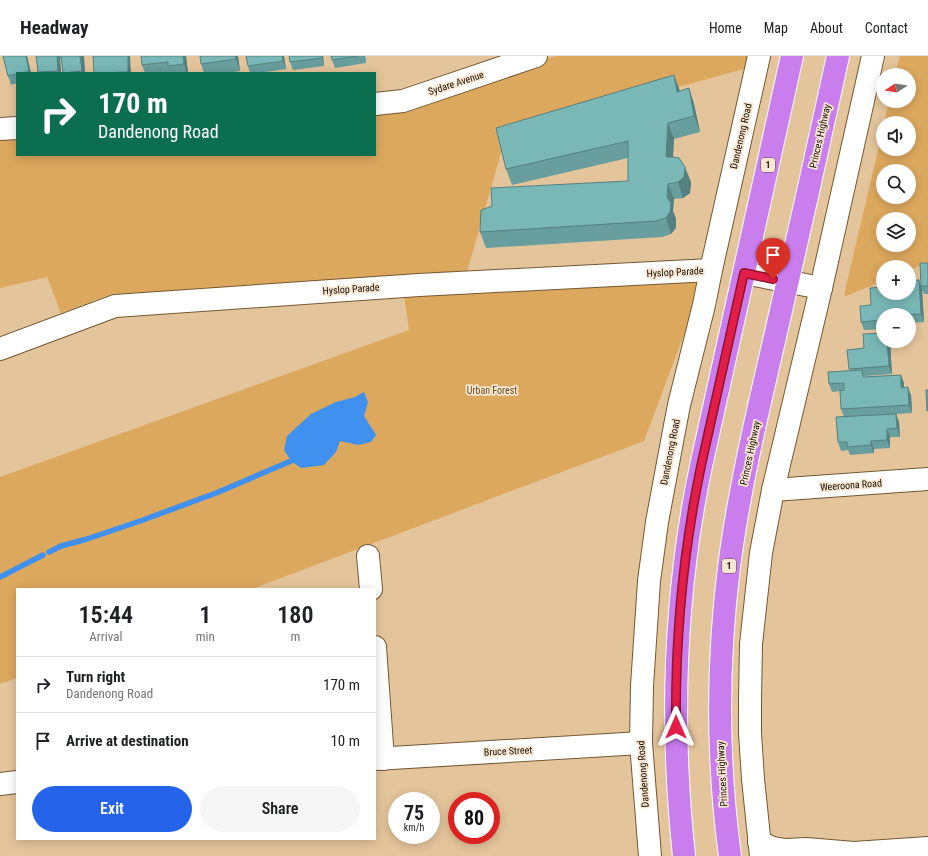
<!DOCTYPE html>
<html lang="en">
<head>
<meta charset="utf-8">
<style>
  :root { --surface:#fff; --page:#f6f6f6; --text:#202124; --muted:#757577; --line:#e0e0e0; --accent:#2563eb }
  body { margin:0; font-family:"Roboto Condensed",sans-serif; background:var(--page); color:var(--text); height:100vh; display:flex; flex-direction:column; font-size:15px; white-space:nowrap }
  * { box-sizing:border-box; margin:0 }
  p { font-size:13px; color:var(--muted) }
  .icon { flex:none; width:22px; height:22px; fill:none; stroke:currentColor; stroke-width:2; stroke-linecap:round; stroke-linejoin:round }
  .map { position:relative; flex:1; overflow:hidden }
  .side { position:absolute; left:16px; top:532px; width:360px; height:252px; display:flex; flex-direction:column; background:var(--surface); border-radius:0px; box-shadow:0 2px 10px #0003 }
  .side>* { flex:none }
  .banner { position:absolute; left:16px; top:16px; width:360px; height:84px; border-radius:0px; box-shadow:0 2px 10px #0003; background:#0b6e4f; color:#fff; overflow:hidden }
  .needle { width:26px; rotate:258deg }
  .fabs { position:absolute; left:876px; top:12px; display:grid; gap:8px }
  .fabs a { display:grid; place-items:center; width:40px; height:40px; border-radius:50%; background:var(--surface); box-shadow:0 2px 10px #0003; font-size:20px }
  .speed { position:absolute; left:388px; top:736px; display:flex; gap:8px; font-size:20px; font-weight:700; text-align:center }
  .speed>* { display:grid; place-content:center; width:52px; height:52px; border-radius:50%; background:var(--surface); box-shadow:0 2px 10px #0003; line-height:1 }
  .speed small { font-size:10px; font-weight:400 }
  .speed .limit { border:6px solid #d22; background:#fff; color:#111 }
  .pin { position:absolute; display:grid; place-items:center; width:34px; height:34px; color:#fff; margin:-41px -17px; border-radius:50% 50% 50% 0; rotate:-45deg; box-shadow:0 0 4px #0007 }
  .pin .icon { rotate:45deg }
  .me { position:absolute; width:44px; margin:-22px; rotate:0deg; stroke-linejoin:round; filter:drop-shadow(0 0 3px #0008) }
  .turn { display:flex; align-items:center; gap:14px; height:84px; padding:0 16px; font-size:18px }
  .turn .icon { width:52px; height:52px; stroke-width:2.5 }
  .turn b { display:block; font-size:28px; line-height:34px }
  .eta { display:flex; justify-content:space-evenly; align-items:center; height:68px; text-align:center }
  .eta b { font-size:24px; font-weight:600; line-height:28px }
  .primary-button { display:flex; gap:8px; margin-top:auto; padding:8px 16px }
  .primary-button a { flex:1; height:46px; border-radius:24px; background:var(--accent); color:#fff; font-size:16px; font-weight:600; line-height:46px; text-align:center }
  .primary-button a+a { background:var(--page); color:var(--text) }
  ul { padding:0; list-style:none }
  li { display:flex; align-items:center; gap:12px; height:56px; padding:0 16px; border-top:1px solid var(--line) }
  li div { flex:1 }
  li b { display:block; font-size:15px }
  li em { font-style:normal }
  header { display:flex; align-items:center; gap:24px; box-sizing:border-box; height:56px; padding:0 20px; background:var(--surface); border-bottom:1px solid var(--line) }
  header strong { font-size:19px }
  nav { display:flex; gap:22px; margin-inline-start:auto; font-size:14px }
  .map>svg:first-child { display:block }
  .green { fill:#dca85e; fill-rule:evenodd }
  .water { fill:#3f90ef }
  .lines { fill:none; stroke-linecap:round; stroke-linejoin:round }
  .stream { stroke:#3f90ef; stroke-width:5.5 }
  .street-casing { stroke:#735832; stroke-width:24 }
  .highway-casing { stroke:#fff; stroke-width:24 }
  .street { stroke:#fff; stroke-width:22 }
  .highway { stroke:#ca7ded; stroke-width:22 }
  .wall { fill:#689e9d }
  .shaded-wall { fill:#558180 }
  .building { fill:#79b8b7; stroke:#558180 }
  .route-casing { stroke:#92132f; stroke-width:10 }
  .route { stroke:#e11d48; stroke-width:7 }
  .labels { text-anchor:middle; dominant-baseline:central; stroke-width:3.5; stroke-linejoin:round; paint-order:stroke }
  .shield { fill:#f8e8d3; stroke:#5b4f40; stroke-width:1 }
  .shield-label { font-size:9px; font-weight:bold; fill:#180d01 }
  .street-label { font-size:10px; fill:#180d01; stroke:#f8e8d3 }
  .park-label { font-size:10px; fill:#694918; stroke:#f8e8d3 }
</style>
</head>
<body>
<header>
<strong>Headway</strong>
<nav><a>Home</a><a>Map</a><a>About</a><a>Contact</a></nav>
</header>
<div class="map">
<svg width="928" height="800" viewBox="0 0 928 800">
  <rect width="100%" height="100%" fill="#e4c49b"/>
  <g class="green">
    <path d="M556 0H749L747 12 506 79 465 223 401 228 111 238 61 257 47 221 0 232V84L17 83V99H375V56Z"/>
    <path d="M900 0H928V207L909 214V211H883V225L846 240 844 239 883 73V93H909V67H884L889 45H909V19H895ZM883 115H909V141H883ZM883 163H909V189H883Z"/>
    <path d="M702 219 694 252 644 385 252 533H17V622L0 628V421L409 274 404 239Z"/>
  </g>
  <path class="water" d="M364 336 368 346 364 360 376 379 371 386 358 389 340 385 336 396 324 409 301 412 291 405 284 394 287 380 311 358 336 346 355 341Z"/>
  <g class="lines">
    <g class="stream">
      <path d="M49 496 61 490 87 483 143 464 216 437 291 405"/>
      <path d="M0 521 43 499"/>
    </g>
    <g class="street-casing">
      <g id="street">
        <path d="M375 48 403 45 536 0"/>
        <path d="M0 73 17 72"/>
        <path d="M744 217 821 232"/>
        <path d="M0 293 115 250 419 229 711 214"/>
        <path d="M773 434 928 423"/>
        <path d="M368 500 371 533"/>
        <path d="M375 591 383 703"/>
        <path d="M375 703 641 687"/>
        <path d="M0 728 17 726"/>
        <path d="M759 786 773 792 786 794 806 793 854 797 928 792"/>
        <path d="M650 800 641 687 642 630 649 525 657 466 674 375 679 349 704 249 711 214 759 0"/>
        <path d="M761 800 753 723 750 677V643L751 588 761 497 773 434 821 232 873 0"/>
      </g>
    </g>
    <g class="highway-casing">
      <g id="highway">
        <path d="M684 800C670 669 674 538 701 410L792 0"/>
        <path d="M730 800C717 704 717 607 729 511 740 426 761 342 780 259 800 173 819 86 838 0"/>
      </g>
    </g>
    <use href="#street" class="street"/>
    <use href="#highway" class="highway"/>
  </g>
  <g class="wall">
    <path d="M3 0H27L31 17H17V27L11 29 8 20Z"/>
    <path d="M36 0H84L85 17H63L61 3H60L61 17H38Z"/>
    <path d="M93 0 131 17H94Z"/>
    <path d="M186 0 188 17H145L142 9Z"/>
    <path d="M238 0 240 15 226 17H204L201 8Z"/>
    <path d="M246 0H284L286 13 259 17H250L248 10Z"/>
    <path d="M323 0 324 10 293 14 290 6Z"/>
    <path d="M331 0H365L366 7 335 12 332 4Z"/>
    <path d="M689 32 694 48 700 76 674 83 673 101 691 126 690 137 683 142 674 143 673 155 676 163V172L671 178 662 181 486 192 480 176 628 125V102L512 129 506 113 680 35Z"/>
    <path d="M928 207V238H924L922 234 924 266 909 267V259H883V273L864 274 861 266 871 249 883 237 921 228Z"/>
    <path d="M883 285H890L892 318 864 320 865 321 904 327V331L911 339 912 357 896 358 899 366 900 381H890V392L874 393V397L850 399 848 394 841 395 838 386 844 361 841 353 840 335 832 336 829 328 850 315 849 313 864 292Z"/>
  </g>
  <g class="shaded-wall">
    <path d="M26 0H27L31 17H30L29 15Z"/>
    <path d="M57 0H59L60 3 61 17H59L58 15Z"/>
    <path d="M80 0H84L85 17H82V15Z"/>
    <path d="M128 0H130L131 17H129L128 16Z"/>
    <path d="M183 0H186L188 17H187L184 8Z"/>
    <path d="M235 0H238L240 15Z"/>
    <path d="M282 0H284L286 13 283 5Z"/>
    <path d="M321 0H323L324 10 322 2Z"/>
    <path d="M364 0H365L366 7Z"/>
    <path d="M674 19 680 35 677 36Z"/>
    <path d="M689 32 694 48 700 76 694 60Z"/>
    <path d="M668 67 674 83 672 116 666 101Z"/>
    <path d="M685 111 691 126 690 137 683 142 678 126Z"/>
    <path d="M668 128 674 143 673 155 676 163V172L671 178 666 162Z"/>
    <path d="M919 224 922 234 924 266 921 258Z"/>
    <path d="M887 285H890L892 318 889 310Z"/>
    <path d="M901 319 904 327V340L901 332Z"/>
    <path d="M908 331 911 339 912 357 909 349Z"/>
    <path d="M896 358 899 366 900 381 897 372Z"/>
    <path d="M887 373 890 381V392L887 384Z"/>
    <path d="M871 385 874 393V397L871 389Z"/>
  </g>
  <g class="building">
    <path d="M3 0H26L29 15 23 17H17V18L8 20Z"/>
    <path d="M36 0H57L58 15 38 16Z"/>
    <path d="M61 0H80L82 15 63 17Z"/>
    <path d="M93 0H128V16L94 17Z"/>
    <path d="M141 0H183L184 8 168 10V6L142 9Z"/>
    <path d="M200 0H235L236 3 201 8Z"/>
    <path d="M246 0H282L283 5 248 10Z"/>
    <path d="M289 0H321L322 2 290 6Z"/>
    <path d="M331 0H358L332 4Z"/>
    <path d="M674 19 677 36 689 32 694 60 668 67 666 101H673L679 102 685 111 684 121 678 126 668 128 667 141 671 147 670 156 666 162 656 165 480 176 481 154 492 150 491 132 628 125V85L506 113 496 72Z"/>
    <path d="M920 207H928V230H921Z"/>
    <path d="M919 224 921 258 904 259H883V264L861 266 860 250 871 249 870 232 883 231V237H909V225Z"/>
    <path d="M883 277V285H887L889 310 849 313 847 294 864 292 863 278Z"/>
    <path d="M862 314 863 321 901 319V332L908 331 909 349 841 353 840 335 844 334V327L829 328 828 316Z"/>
    <path d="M926 334H928V354L927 355Z"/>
    <path d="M896 358 897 372 887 373V384L871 385V389L847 391V386H838L836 361Z"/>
  </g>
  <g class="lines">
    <g class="route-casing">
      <path id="route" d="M676 671C675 583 683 496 701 410L744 217 773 223"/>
    </g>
    <use href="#route" class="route"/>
  </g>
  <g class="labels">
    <g class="shield">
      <rect x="761" y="102" width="14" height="14" rx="3"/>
      <rect x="722" y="503" width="14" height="14" rx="3"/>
    </g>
    <g class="shield-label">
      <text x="768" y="109">1</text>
      <text x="729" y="510">1</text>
    </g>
    <g class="street-label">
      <text transform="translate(456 27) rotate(-18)">Sydare Avenue</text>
      <text transform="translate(741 80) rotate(-77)">Dandenong Road</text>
      <text transform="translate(820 80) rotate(-77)">Princes Highway</text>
      <text transform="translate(675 216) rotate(-3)">Hyslop Parade</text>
      <text transform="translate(351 233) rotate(-4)">Hyslop Parade</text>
      <text transform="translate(670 396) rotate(-79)">Dandenong Road</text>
      <text transform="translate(750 397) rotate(-78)">Princes Highway</text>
      <text transform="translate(851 429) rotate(-4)">Weeroona Road</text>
      <text transform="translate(508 695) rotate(-3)">Bruce Street</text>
      <text transform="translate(643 718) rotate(-94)">Dandenong Road</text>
      <text transform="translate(722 718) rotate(-93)">Princes Highway</text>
    </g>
    <g class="park-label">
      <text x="492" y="334">Urban Forest</text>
    </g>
  </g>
</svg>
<div class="fabs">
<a><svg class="needle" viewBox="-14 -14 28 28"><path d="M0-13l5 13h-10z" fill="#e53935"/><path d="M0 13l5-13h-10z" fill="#757577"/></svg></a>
<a><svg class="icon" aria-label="sound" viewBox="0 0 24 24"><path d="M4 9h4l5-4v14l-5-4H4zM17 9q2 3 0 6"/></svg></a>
<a><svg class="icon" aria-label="search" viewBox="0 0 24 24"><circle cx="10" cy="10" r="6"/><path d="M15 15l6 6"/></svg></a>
<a><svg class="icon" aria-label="layers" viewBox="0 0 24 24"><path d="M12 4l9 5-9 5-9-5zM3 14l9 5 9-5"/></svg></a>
<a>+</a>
<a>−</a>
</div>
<div class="speed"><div>75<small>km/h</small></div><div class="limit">80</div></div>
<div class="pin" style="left:773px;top:223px;background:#d93025"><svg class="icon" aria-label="arrive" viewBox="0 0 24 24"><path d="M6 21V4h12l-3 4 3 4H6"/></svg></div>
<svg class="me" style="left:676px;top:671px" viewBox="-20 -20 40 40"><path d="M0-17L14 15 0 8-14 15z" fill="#e11d48" stroke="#fff" stroke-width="4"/></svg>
<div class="banner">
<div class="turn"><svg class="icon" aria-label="right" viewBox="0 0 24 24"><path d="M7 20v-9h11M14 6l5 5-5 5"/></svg><div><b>170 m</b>Dandenong Road</div></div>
</div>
<section class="side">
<div class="eta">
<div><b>15:44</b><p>Arrival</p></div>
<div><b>1</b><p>min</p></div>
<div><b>180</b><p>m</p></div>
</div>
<ul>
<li><svg class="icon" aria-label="right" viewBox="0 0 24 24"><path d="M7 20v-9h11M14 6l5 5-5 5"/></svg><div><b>Turn right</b><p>Dandenong Road</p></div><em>170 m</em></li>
<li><svg class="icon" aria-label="arrive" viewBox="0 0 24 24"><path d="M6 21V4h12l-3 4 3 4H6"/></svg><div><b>Arrive at destination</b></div><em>10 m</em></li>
</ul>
<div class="primary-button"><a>Exit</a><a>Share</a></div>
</section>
</div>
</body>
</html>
